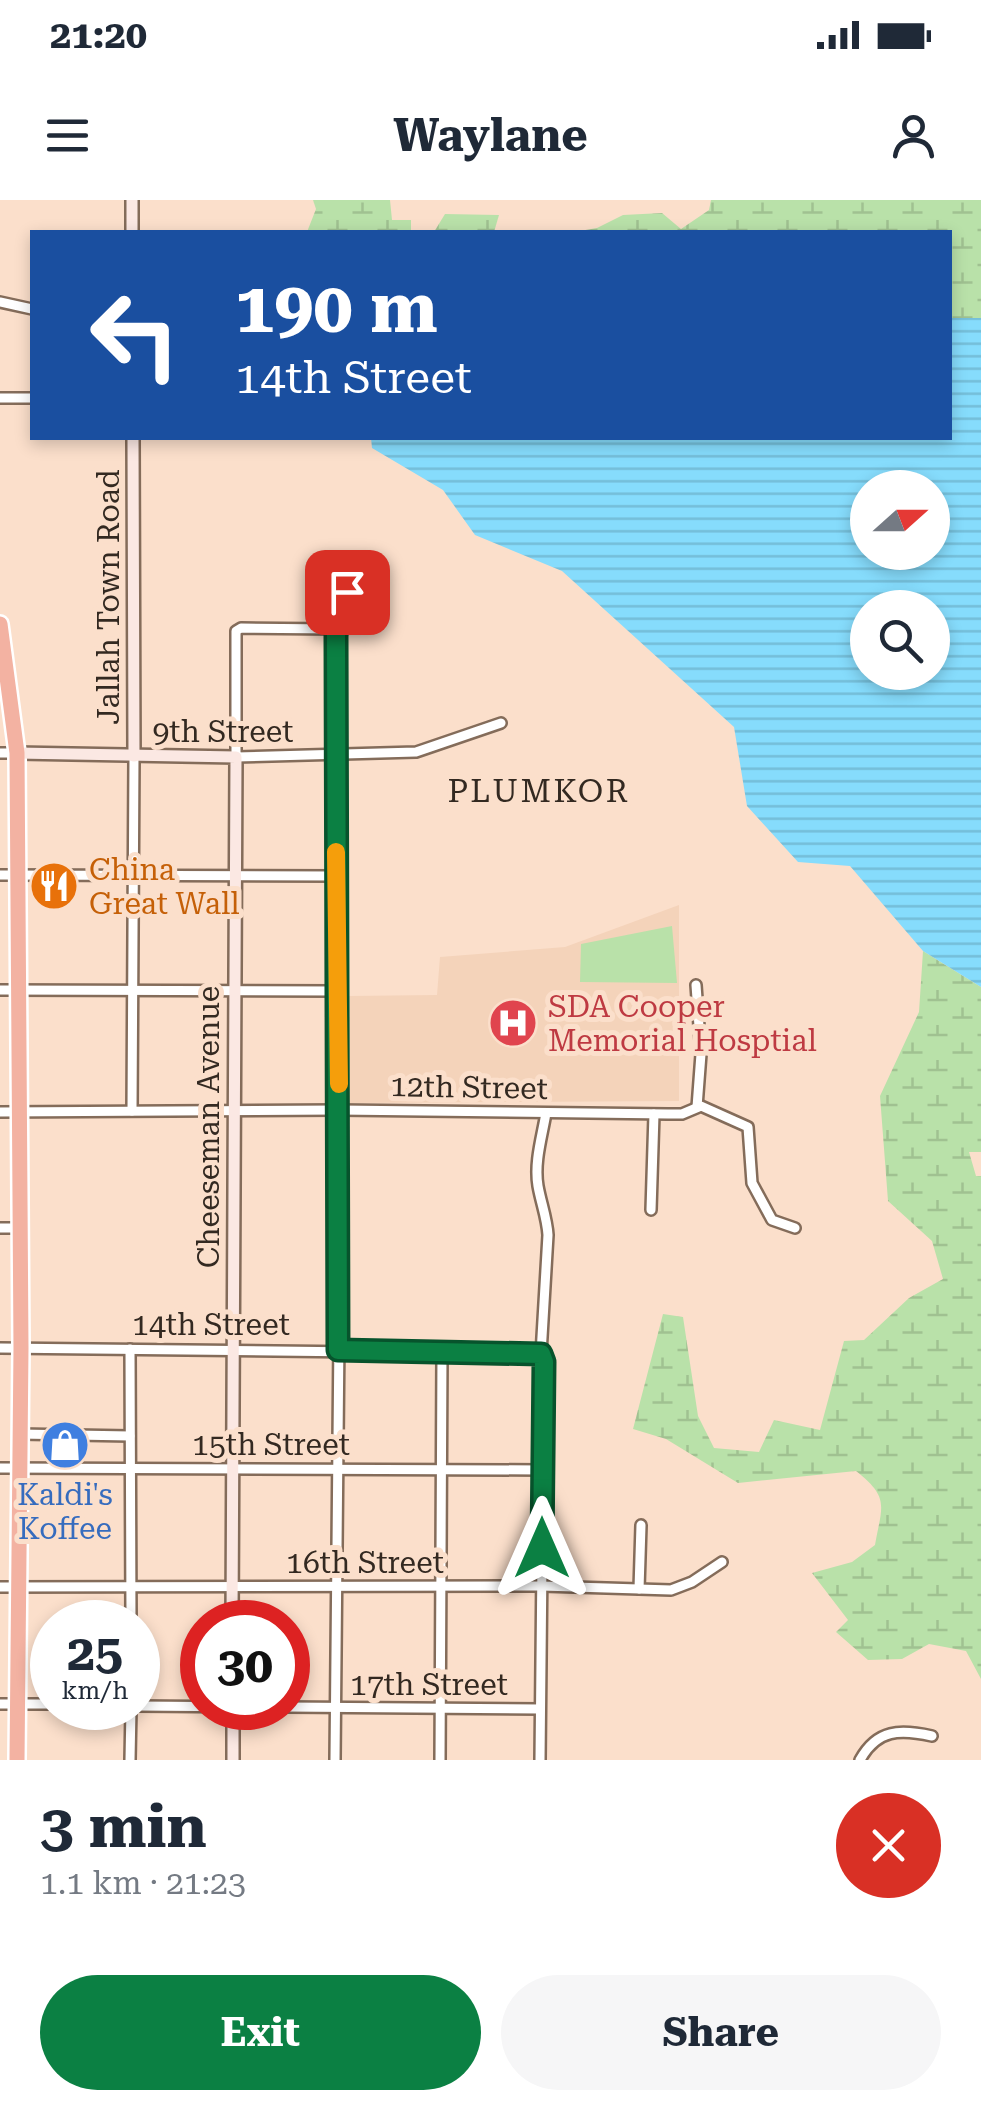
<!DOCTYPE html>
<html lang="en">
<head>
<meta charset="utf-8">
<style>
  :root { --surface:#fff; --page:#f6f6f7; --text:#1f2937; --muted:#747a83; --accent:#0b8043 }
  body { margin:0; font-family:"Roboto Serif",serif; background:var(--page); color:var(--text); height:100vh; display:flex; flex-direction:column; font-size:38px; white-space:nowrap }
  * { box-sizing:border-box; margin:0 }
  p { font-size:32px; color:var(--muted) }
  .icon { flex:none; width:55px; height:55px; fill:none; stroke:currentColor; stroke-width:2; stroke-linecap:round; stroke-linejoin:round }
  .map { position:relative; height:1560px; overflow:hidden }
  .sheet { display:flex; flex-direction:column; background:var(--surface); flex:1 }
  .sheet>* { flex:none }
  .guide { position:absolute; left:30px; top:30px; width:922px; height:210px; border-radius:0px; box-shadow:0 5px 15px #0003; background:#1a4fa0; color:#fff; overflow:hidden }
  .needle { width:65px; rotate:69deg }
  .fabs { position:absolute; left:850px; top:270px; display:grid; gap:20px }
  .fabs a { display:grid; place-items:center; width:100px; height:100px; border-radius:50%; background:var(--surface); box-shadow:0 5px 15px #0003; font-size:50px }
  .speed { position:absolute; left:30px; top:1400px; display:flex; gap:20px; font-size:50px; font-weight:700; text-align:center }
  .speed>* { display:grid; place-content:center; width:130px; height:130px; border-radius:50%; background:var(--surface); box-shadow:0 5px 15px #0003; line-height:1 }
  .speed small { font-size:25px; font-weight:400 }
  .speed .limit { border:15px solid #d22; background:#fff; color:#111 }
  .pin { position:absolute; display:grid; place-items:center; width:85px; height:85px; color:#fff; margin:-42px; border-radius:20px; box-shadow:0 5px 15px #0006 }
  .me { position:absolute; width:110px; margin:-55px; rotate:0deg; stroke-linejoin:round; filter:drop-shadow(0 0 8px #0008) }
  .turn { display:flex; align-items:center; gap:35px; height:210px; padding:0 40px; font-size:45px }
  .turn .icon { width:130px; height:130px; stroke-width:2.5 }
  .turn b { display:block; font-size:70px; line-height:85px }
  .round { display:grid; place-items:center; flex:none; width:105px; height:105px; border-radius:52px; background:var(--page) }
  .overview { display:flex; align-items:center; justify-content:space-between; height:170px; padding:0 40px }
  h1 { font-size:60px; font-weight:700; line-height:75px }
  .action { display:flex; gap:20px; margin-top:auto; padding:20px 40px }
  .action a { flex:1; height:115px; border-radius:60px; background:var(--accent); color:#fff; font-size:40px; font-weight:700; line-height:115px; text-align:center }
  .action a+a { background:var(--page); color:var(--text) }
  .status { display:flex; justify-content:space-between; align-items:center; height:70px; padding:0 50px; background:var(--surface); direction:ltr }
  .status svg { height:28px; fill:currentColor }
  header { display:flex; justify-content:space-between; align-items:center; height:130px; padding:0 40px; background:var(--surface); font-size:45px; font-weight:700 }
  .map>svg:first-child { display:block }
  .built { fill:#f4d3ba }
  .wetland { fill:url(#wetland-marsh) }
  .pitch { fill:#b9e1a9 }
  .water { fill:url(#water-rules); fill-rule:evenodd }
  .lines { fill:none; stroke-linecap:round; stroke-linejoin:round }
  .street-casing { stroke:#846c5a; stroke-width:14 }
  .secondary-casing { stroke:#846c5a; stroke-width:16 }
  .highway-casing { stroke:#fff; stroke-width:20 }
  .street { stroke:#fff; stroke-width:9 }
  .secondary { stroke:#fbe8e3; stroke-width:11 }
  .highway { stroke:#f3b2a2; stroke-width:15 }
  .route-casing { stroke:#07532c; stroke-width:25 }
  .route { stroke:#0b8043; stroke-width:18 }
  .slow { stroke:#f59e0b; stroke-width:18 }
  .labels { text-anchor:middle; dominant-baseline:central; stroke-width:10; stroke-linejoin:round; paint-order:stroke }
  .street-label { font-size:30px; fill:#332921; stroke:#fbdfcb }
  .food-label { font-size:30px; fill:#c56008; stroke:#fbdfcb; text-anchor:start }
  .health-label { font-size:30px; fill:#be3a42; stroke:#fbdfcb; text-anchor:start }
  .shop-label { font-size:30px; fill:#366cbe; stroke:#fbdfcb }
  .neighbourhood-label { font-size:32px; letter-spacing:2.5px; fill:#332921; stroke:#fbdfcb }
</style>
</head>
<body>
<div class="status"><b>21:20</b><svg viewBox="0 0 49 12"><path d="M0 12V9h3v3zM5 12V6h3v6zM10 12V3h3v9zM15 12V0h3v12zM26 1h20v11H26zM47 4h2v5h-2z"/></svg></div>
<header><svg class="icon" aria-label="menu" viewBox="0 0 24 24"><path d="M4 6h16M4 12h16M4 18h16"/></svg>Waylane<svg class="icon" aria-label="person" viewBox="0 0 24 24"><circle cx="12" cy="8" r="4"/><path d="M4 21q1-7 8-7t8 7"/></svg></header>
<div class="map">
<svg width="981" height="1560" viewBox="0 0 981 1560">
  <defs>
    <pattern id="wetland-marsh" width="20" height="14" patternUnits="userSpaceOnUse" patternTransform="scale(2.5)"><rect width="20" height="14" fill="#b9e1a9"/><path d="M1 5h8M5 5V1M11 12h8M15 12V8" fill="none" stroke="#a0c191"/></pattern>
    <pattern id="water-rules" width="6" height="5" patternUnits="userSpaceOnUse" patternTransform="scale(2.5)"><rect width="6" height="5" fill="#86dcfc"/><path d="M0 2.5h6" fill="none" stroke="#74bdd8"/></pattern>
  </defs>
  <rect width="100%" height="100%" fill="#fbdfcb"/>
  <path class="built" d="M679 705V901L346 903 348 796 437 795 440 757 565 747Z"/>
  <g class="wetland">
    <path d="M313 0H390L392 20H411V32H307L316 9Z"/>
    <path d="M711 0H981V118H950V32H574L597 28 623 15 662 13 681 29 709 10Z"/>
    <path d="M445 14 499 15 494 32H434Z"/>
    <path d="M923 751 981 787V952H969L976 976H981V1479L966 1451 929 1444 902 1459 868 1460 836 1432 848 1420 812 1373 852 1362 875 1345C882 1305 890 1298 856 1271L738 1283 666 1239 633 1229 663 1114 683 1117 698 1216 714 1248 759 1252 774 1220 820 1230 844 1141 864 1140 909 1098 943 1079 932 1041 888 1001 880 896 919 812Z"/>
  </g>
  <path class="pitch" d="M672 726 677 783 580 782 581 744Z"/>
  <path class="water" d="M950 118H981V787L923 751 850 666 798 662 747 606 734 527 562 371 475 335 443 290 372 248 371 238H950ZM868 288H932V352H868ZM868 408H932V472H868Z"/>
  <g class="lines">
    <g class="street-casing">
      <g id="street">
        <path d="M0 102 32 109"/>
        <path d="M0 198H32"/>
        <path d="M336 429 241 428 236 431V557L416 552 501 523"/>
        <path d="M0 553H17"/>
        <path d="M0 675 336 676"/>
        <path d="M696 785 701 854 697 907"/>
        <path d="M0 790 338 791"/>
        <path d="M132 911 134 556"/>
        <path d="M0 912 339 910 668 914H682L701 906 748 927 752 983 772 1020 795 1028"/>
        <path d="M651 1010 654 914"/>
        <path d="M0 1028H19"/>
        <path d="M0 1148 541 1154"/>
        <path d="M130 1149 131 1422"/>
        <path d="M20 1234 130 1236"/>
        <path d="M0 1268 543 1270"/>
        <path d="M0 1387 542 1386 671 1390 692 1382 722 1362"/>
        <path d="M639 1389 641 1325"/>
        <path d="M0 1504H52"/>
        <path d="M138 1506 540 1509"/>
        <path d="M130 1560 131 1508"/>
        <path d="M335 1560 340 1030 336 436C337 419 334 396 354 391"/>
        <path d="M440 1560 442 1153"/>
        <path d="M540 1560 544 1162 541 1154 548 1035C547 1018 541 1003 538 986 534 962 542 937 546 913"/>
        <path d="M860 1560C877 1529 900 1529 932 1536"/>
      </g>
    </g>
    <g class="secondary-casing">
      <g id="secondary">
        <path d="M132 0V32"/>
        <path d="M133 238 134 556"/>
        <path d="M17 553 236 557 232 1422"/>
        <path d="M233 1508V1560"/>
      </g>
    </g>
    <g class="highway-casing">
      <path id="highway" d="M0 424 17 553 21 1148 17 1560"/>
    </g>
    <use href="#street" class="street"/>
    <use href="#secondary" class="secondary"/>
    <use href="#highway" class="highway"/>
  </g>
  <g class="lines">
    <g class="route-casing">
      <path id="route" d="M347 392 339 405 336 436 338 1150 541 1154 544 1162 542 1348"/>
    </g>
    <use href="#route" class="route"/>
    <path class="slow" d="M336 652 339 884"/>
  </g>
  <defs>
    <g id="restaurant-disc" transform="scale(2.5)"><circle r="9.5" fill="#e8710a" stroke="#fbdfcb"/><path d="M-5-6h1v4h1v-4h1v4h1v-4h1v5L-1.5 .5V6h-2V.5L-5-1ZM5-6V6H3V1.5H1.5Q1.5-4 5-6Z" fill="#fff"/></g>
    <g id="hospital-disc" transform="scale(2.5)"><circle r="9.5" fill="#e0444e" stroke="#fbdfcb"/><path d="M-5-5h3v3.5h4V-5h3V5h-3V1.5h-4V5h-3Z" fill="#fff"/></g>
    <g id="shop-disc" transform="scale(2.5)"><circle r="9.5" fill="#3f7fe0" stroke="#fbdfcb"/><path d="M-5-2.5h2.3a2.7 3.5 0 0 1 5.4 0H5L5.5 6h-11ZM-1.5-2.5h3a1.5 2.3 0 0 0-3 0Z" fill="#fff"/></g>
  </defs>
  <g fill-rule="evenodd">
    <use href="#restaurant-disc" x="54" y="686"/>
    <use href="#hospital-disc" x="513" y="823"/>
    <use href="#shop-disc" x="65" y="1245"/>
  </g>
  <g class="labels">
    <g class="street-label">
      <text transform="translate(108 397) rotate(-90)">Jallah Town Road</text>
      <text x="223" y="531">9th Street</text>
      <text transform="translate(469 887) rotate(1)">12th Street</text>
      <text transform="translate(208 927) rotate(-90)">Cheeseman Avenue</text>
      <text x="211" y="1124">14th Street</text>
      <text x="271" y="1244">15th Street</text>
      <text x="365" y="1362">16th Street</text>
      <text x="429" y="1484">17th Street</text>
    </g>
    <g class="food-label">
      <text x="89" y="669">China<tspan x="89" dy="34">Great Wall</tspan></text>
    </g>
    <g class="health-label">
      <text x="548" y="806">SDA Cooper<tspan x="548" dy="34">Memorial Hosptial</tspan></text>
    </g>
    <g class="shop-label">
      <text x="65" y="1294">Kaldi's<tspan x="65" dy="34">Koffee</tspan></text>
    </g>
    <g class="neighbourhood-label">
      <text x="539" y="591">PLUMKOR</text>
    </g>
  </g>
</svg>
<div class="fabs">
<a><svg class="needle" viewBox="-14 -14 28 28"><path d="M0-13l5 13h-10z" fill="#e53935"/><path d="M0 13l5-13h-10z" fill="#747a83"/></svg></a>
<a><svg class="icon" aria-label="search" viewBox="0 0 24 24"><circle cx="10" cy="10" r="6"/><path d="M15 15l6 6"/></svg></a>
</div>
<div class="speed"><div>25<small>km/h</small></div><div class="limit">30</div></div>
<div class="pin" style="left:347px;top:392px;background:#d93025"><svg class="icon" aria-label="arrive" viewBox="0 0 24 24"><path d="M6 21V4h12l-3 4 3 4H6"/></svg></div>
<svg class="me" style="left:542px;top:1348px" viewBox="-20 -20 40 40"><path d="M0-17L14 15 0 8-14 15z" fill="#0b8043" stroke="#fff" stroke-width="4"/></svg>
<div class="guide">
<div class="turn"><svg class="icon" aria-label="left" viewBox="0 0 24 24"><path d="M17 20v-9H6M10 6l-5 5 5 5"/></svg><div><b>190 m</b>14th Street</div></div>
</div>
</div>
<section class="sheet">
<div class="overview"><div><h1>3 min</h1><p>1.1 km · 21:23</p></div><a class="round" style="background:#d93025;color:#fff"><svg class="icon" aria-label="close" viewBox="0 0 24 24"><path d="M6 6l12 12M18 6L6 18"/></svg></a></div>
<div class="action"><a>Exit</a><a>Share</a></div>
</section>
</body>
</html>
